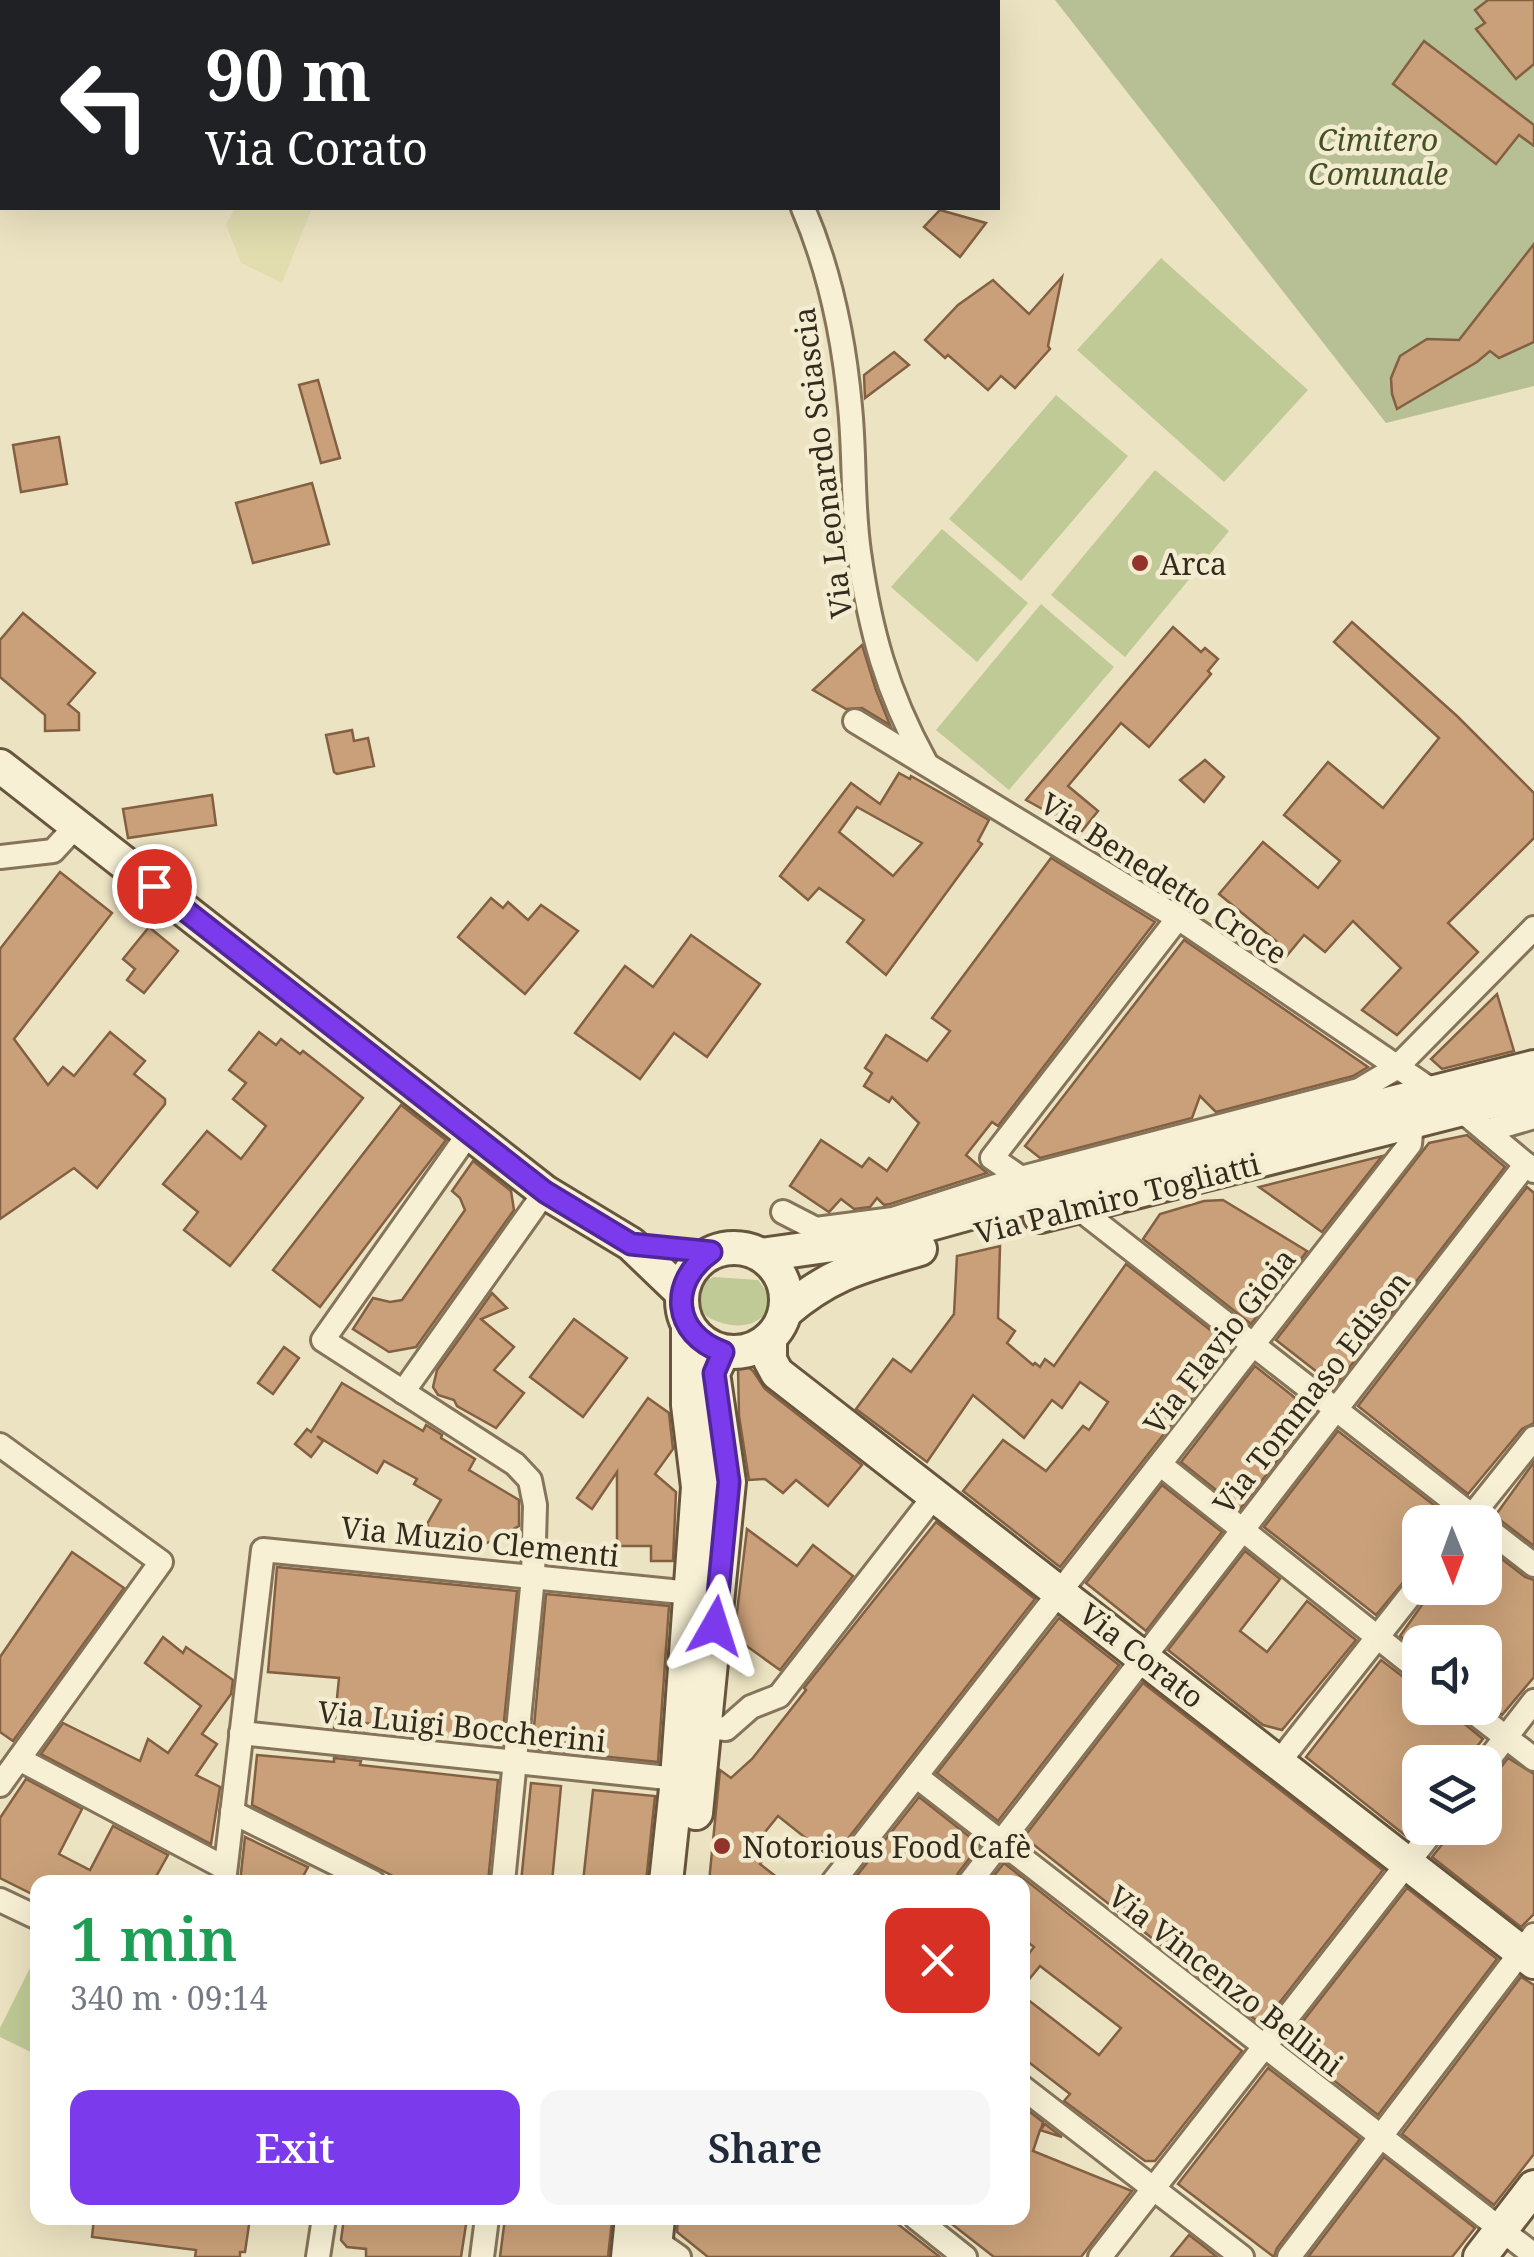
<!DOCTYPE html>
<html lang="en">
<head>
<meta charset="utf-8">
<style>
  :root { --surface:#fff; --page:#f6f6f7; --text:#1f2937; --muted:#747a83; --accent:#7c3aed }
  body { margin:0; font-family:"Noto Serif",serif; background:var(--page); color:var(--text); height:100vh; display:flex; flex-direction:column; font-size:38px; white-space:nowrap }
  * { box-sizing:border-box; margin:0 }
  p { font-size:32px; color:var(--muted) }
  .icon { flex:none; width:55px; height:55px; fill:none; stroke:currentColor; stroke-width:2; stroke-linecap:round; stroke-linejoin:round }
  .map { position:relative; flex:1; overflow:hidden }
  .panel { position:absolute; left:30px; top:1875px; width:1000px; height:350px; display:flex; flex-direction:column; background:var(--surface); border-radius:20px; box-shadow:0 10px 40px #0002 }
  .panel>* { flex:none }
  .top-card { position:absolute; left:0px; top:0px; width:1000px; height:210px; box-shadow:0 10px 40px #0002; background:#202124; color:#fff; overflow:hidden }
  .needle { width:65px; rotate:179deg }
  .buttons { position:absolute; left:1402px; top:1505px; display:grid; gap:20px }
  .buttons a { display:grid; place-items:center; width:100px; height:100px; border-radius:20px; background:var(--surface); box-shadow:0 10px 40px #0002; font-size:50px }
  .pin { position:absolute; display:grid; place-items:center; width:85px; height:85px; color:#fff; margin:-42px; border:5px solid #fff; border-radius:50%; box-shadow:0 2px 10px #0007 }
  .me { position:absolute; width:110px; margin:-55px; rotate:6deg; stroke-linejoin:round; filter:drop-shadow(0 0 8px #0008) }
  .turn { display:flex; align-items:center; gap:35px; height:210px; padding:0 40px; font-size:45px }
  .turn .icon { width:130px; height:130px; stroke-width:2.5 }
  .turn b { display:block; font-size:70px; line-height:85px }
  .round { display:grid; place-items:center; flex:none; width:105px; height:105px; border-radius:20px; background:var(--page) }
  .head { display:flex; align-items:center; justify-content:space-between; height:170px; padding:0 40px }
  h1 { font-size:60px; font-weight:600; line-height:75px; color:#1e9e55 }
  .action { display:flex; gap:20px; margin-top:auto; padding:20px 40px }
  .action a { flex:1; height:115px; border-radius:20px; background:var(--accent); color:#fff; font-size:40px; font-weight:600; line-height:115px; text-align:center }
  .action a+a { background:var(--page); color:var(--text) }
  .map>svg:first-child { display:block }
  .farmland { fill:#e1ddaf }
  .green { fill:#c0ca96 }
  .cemetery { fill:#b7bf95 }
  .building { fill:#c9a079; stroke:#836041; stroke-width:2.5; fill-rule:evenodd }
  .lines { fill:none; stroke-linecap:round; stroke-linejoin:round }
  .street-casing { stroke:#85745a; stroke-width:28 }
  .secondary-casing { stroke:#67553d; stroke-width:38 }
  .street { stroke:#f7f0d5; stroke-width:22 }
  .secondary { stroke:#f7f0d5; stroke-width:32 }
  .route-casing { stroke:#51269a; stroke-width:25 }
  .route { stroke:#7c3aed; stroke-width:18 }
  .poi-dot { fill:#92332c; stroke:#f4ecd1; stroke-width:4 }
  .labels { text-anchor:middle; dominant-baseline:central; stroke-width:9; stroke-linejoin:round; paint-order:stroke }
  .park-label { font-size:30px; font-style:italic; fill:#435125; stroke:#f4ecd1 }
  .street-label { font-size:30px; fill:#352b1d; stroke:#f4ecd1 }
  .poi-label { font-size:30px; fill:#352b1d; stroke:#f4ecd1; text-anchor:start }
</style>
</head>
<body>
<div class="map">
<svg width="1534" height="2257" viewBox="0 0 1534 2257">
  <rect width="100%" height="100%" fill="#ece3c2"/>
  <path class="farmland" d="M235 208H312L282 283 241 263 226 225Z"/>
  <g class="green">
    <path d="M1161 258 1308 390 1224 482 1077 350Z"/>
    <path d="M1056 395 1128 456 1021 581 949 519Z"/>
    <path d="M1155 470 1229 531 1125 657 1051 595Z"/>
    <path d="M942 529 1028 603 977 662 891 587Z"/>
    <path d="M1041 604 1114 667 1009 790 936 730Z"/>
    <path d="M713 1277 758 1280 770 1296C768 1356 652 1311 713 1277Z"/>
    <path d="M30 1968 37 1972V2055L0 2037V2028Z"/>
  </g>
  <path class="cemetery" d="M1055 0H1534V386L1386 423Z"/>
  <g class="building">
    <path d="M1488 0H1534V64L1516 79 1476 29 1485 23 1475 10Z"/>
    <path d="M1424 41 1534 125V146L1519 135 1496 164 1393 84Z"/>
    <path d="M940 210 986 223 960 257 924 227Z"/>
    <path d="M1534 244V342L1499 358 1490 351 1477 362 1397 409 1392 394 1391 378 1400 356 1427 339 1459 340Z"/>
    <path d="M1062 277 1048 346 1050 349 1015 388 1001 376 988 390 948 355 945 358 925 340 958 305 993 280 1029 314Z"/>
    <path d="M894 352 909 365 865 398 864 375Z"/>
    <path d="M318 380 340 458 321 463 299 385Z"/>
    <path d="M59 437 67 484 21 492 13 445Z"/>
    <path d="M312 483 329 544 253 563 236 503Z"/>
    <path d="M23 613 95 673 68 704 79 713V730L45 731V715L0 677V640Z"/>
    <path d="M1352 622 1457 716 1534 793V838L1448 923 1478 952 1397 1035 1362 1010 1401 968 1353 921 1325 952 1304 935 1285 958 1271 947 1276 941 1219 894 1263 842 1318 888 1340 861 1284 815 1328 762 1383 808 1439 738 1334 642Z"/>
    <path d="M1173 627 1201 652 1205 648 1218 659 1208 671 1211 674 1149 747 1121 723 1068 786 1098 811 1082 831 1026 800Z"/>
    <path d="M862 645 876 690 890 725 862 708 846 709 813 690Z"/>
    <path d="M352 730 354 741 368 738 374 766 337 774 334 772 326 735Z"/>
    <path d="M1205 760 1224 777 1204 802 1180 780Z"/>
    <path d="M899 773 910 779 911 776 989 820 978 841 982 844 886 975 847 942 864 920 819 888 808 900 780 876 851 783 880 804ZM857 807 922 843 893 876 839 832Z"/>
    <path d="M212 795 216 825 128 838 123 809Z"/>
    <path d="M1051 858 1155 922 998 1126 992 1122 966 1155 987 1173 890 1204 884 1205 877 1198 870 1207 854 1209 841 1199 829 1212 790 1186 821 1140 862 1167 869 1158 887 1171 919 1123 892 1097 889 1102 864 1086 872 1073 865 1068 886 1035 927 1061 950 1031 932 1018Z"/>
    <path d="M60 872 112 913 14 1039 48 1085 63 1067 74 1076 110 1032 145 1061 134 1074 165 1099V1104L97 1188 74 1168 0 1219V949Z"/>
    <path d="M491 898 503 908 508 902 528 920 541 905 578 931 525 994 458 937Z"/>
    <path d="M149 927 178 951 144 993 127 980 135 969 123 959Z"/>
    <path d="M691 935 760 984 707 1057 674 1033 640 1079 575 1033 625 966 653 987Z"/>
    <path d="M1184 940 1368 1067 1353 1076 1216 1112 1200 1096 1192 1118 1040 1158 1025 1146Z"/>
    <path d="M1497 994 1514 1051 1442 1069 1431 1059Z"/>
    <path d="M259 1032 276 1045 281 1039 300 1054 303 1051 363 1098 230 1266 184 1230 198 1212 163 1184 207 1131 241 1159 266 1126 233 1099 246 1083 229 1070Z"/>
    <path d="M401 1105 446 1140 320 1307 273 1270Z"/>
    <path d="M1467 1135 1505 1167 1335 1386 1276 1340 1429 1143Z"/>
    <path d="M1382 1156 1322 1232 1259 1187Z"/>
    <path d="M473 1161 511 1191 514 1210 416 1347 389 1352 353 1329 373 1298 390 1302 402 1300 465 1210 460 1198 452 1191Z"/>
    <path d="M1527 1187 1534 1193V1423L1522 1429 1468 1494 1358 1406Z"/>
    <path d="M1223 1200 1307 1251 1251 1324 1143 1239 1160 1214 1204 1201Z"/>
    <path d="M1000 1246 998 1318 1015 1331 1007 1343 1033 1365 1035 1363 1040 1367 1045 1359 1054 1366 1126 1264 1232 1347 1060 1567 963 1491 1003 1440 1046 1471 1083 1426 1089 1430 1108 1402 1080 1382 1062 1408 1052 1400 1024 1438 973 1395 927 1462 856 1409 893 1359 911 1372 954 1314 957 1256Z"/>
    <path d="M492 1293 507 1308 481 1319 514 1347 494 1370 524 1393 496 1428 457 1406 454 1400 438 1395 433 1387 437 1370Z"/>
    <path d="M574 1319 627 1358 583 1417 530 1377Z"/>
    <path d="M284 1347 299 1358 273 1394 258 1383Z"/>
    <path d="M741 1361 753 1371 765 1389 862 1465 828 1506 796 1480 783 1493 765 1479 749 1480 739 1416 738 1367Z"/>
    <path d="M1255 1366 1314 1413 1240 1509 1181 1462Z"/>
    <path d="M342 1383 423 1431 426 1425 442 1435 441 1438 475 1459 469 1470 519 1500V1526L483 1545 437 1542 427 1524 441 1500 414 1484 417 1479 384 1461 377 1473 317 1436 323 1441 311 1457 295 1444 307 1429 311 1432Z"/>
    <path d="M648 1398 669 1413 673 1449 655 1474 676 1492 673 1561H651V1546H617V1472L592 1509 577 1498Z"/>
    <path d="M1338 1431 1452 1519V1522H1420V1562L1376 1615 1264 1527Z"/>
    <path d="M1534 1462V1546L1495 1516Z"/>
    <path d="M1162 1485 1222 1532 1146 1631 1086 1583Z"/>
    <path d="M936 1522 1035 1599 832 1859 778 1816 757 1842 769 1852 760 1864 783 1882H709L720 1770 731 1778 752 1759 806 1690 804 1688Z"/>
    <path d="M747 1529 797 1566 813 1545 853 1576 780 1670 734 1637Z"/>
    <path d="M1485 1546 1525 1577 1534 1580V1677L1502 1715 1485 1702V1642H1420V1652L1400 1636 1434 1588H1485Z"/>
    <path d="M1245 1551 1280 1579 1240 1631 1267 1652 1307 1601 1356 1640 1282 1730 1263 1725 1168 1650Z"/>
    <path d="M72 1552 124 1588 13 1741 0 1732V1657Z"/>
    <path d="M277 1567 517 1591 502 1741 395 1732 386 1725 364 1723 363 1731 334 1728 339 1678 268 1672Z"/>
    <path d="M546 1594 669 1606 658 1762 532 1749Z"/>
    <path d="M1059 1618 1119 1665 998 1821 937 1773Z"/>
    <path d="M163 1637 183 1653 186 1647 233 1680 231 1694 202 1734 217 1744 196 1775 220 1787 211 1844 41 1754 63 1723 140 1761 148 1739 168 1753 201 1706 145 1663Z"/>
    <path d="M1381 1660 1411 1683 1420 1686V1708H1445L1483 1739 1464 1762H1420V1818L1406 1836 1306 1757Z"/>
    <path d="M1143 1683 1383 1870 1262 2025 1024 1837Z"/>
    <path d="M257 1755 334 1762V1758L361 1761 360 1765 498 1780 488 1882H405L252 1805Z"/>
    <path d="M1508 1758 1534 1774V1914L1521 1927 1432 1857 1455 1828H1485V1788Z"/>
    <path d="M26 1779 82 1809 59 1854 90 1870 113 1826 168 1855 153 1882H38V1897L0 1878V1818Z"/>
    <path d="M531 1783 561 1786 552 1882H521Z"/>
    <path d="M593 1790 655 1796 646 1882H583Z"/>
    <path d="M919 1797 980 1845 958 1873 955 1882H861L855 1878Z"/>
    <path d="M245 1837 308 1867 300 1882H240Z"/>
    <path d="M1004 1863 1242 2051 1155 2161H1145L1064 2101 1070 2094 1022 2057V1995L1099 2055 1121 2028 1040 1966 1022 1988V1962L1034 1947 1022 1938V1882H989Z"/>
    <path d="M1407 1888 1497 1959 1378 2115 1286 2043Z"/>
    <path d="M1521 1977 1534 1985V2154L1494 2205 1402 2134Z"/>
    <path d="M1268 2068 1360 2139 1277 2248 1274 2257 1178 2184Z"/>
    <path d="M1022 2106 1043 2122 1041 2129 1045 2124 1062 2137 1040 2130 1033 2151 1132 2191 1081 2257H994L944 2218H1022Z"/>
    <path d="M1384 2157 1475 2228 1452 2257H1308Z"/>
    <path d="M94 2218H250L245 2252H240V2257H195L196 2250 92 2237Z"/>
    <path d="M344 2218H467L461 2257H366V2249L347 2247 341 2240Z"/>
    <path d="M505 2218H605L612 2221 608 2257H500Z"/>
    <path d="M678 2218H890L940 2257H708L677 2232Z"/>
    <path d="M1189 2235 1202 2245 1217 2257H1171Z"/>
  </g>
  <g class="lines">
    <g class="street-casing">
      <g id="street">
        <path d="M572 0 577 2"/>
        <path d="M803 208C830 271 844 339 850 407 855 455 852 504 859 552 870 631 887 692 925 761"/>
        <path d="M855 721 1178 918 1436 1093"/>
        <path d="M0 857 53 851 76 826"/>
        <path d="M1461 1110 1534 1171"/>
        <path d="M1486 1131 1534 1117"/>
        <path d="M469 1133 323 1340 515 1464 530 1480 535 1505 533 1577 503 1882"/>
        <path d="M1021 1178 992 1158 1178 918"/>
        <path d="M1077 1207 1480 1522"/>
        <path d="M783 1212 816 1229 893 1219 1021 1178 1359 1090 1396 1068 1534 928"/>
        <path d="M403 1392 545 1192"/>
        <path d="M0 1445 161 1562 0 1785"/>
        <path d="M1161 1465 1420 1671"/>
        <path d="M1467 1522 1534 1438"/>
        <path d="M1485 1527 1534 1565"/>
        <path d="M1468 1708 1534 1759"/>
        <path d="M705 1727 726 1729 751 1707 779 1696 935 1495"/>
        <path d="M241 1733 677 1779"/>
        <path d="M19 1759 225 1868"/>
        <path d="M1279 1762 1420 1583"/>
        <path d="M1485 1764 1534 1701"/>
        <path d="M916 1776 1534 2255"/>
        <path d="M232 1812 373 1882"/>
        <path d="M224 1882 263 1550 691 1593"/>
        <path d="M833 1882 1410 1144 1412 1123"/>
        <path d="M970 1882 1526 1164"/>
        <path d="M0 1900 38 1918"/>
        <path d="M1022 2087 1242 2257"/>
        <path d="M916 2218 965 2257"/>
        <path d="M645 2233 679 2257"/>
        <path d="M318 2257 324 2218"/>
        <path d="M482 2257 487 2218"/>
        <path d="M1100 2257 1435 1828"/>
        <path d="M1289 2257 1534 1935"/>
      </g>
    </g>
    <g class="secondary-casing">
      <g id="secondary">
        <path d="M0 766 545 1192 631 1244 681 1292"/>
        <path d="M1040 1216 1534 1091"/>
        <circle cx="734" cy="1300" r="52"/>
        <path d="M762 1255 876 1239 1125 1170 1534 1067"/>
        <path d="M785 1312C832 1272 863 1266 920 1249"/>
        <path d="M770 1338V1360L777 1373 1534 1962"/>
        <path d="M696 1813 729 1482 713 1373 723 1352"/>
        <path d="M666 1882 677 1779 698 1487 688 1405V1327"/>
        <path d="M628 2257 632 2218"/>
        <path d="M654 2257 658 2218"/>
        <path d="M1480 2257 1534 2187"/>
      </g>
    </g>
    <use href="#street" class="street"/>
    <use href="#secondary" class="secondary"/>
  </g>
  <g class="lines">
    <g class="route-casing">
      <path id="route" d="M154 886 545 1192 631 1244 711 1252C668 1282 672 1334 723 1352L714 1373 729 1482 715 1626"/>
    </g>
    <use href="#route" class="route"/>
  </g>
  <g class="poi-dot">
    <circle cx="1140" cy="563" r="10"/>
    <circle cx="722" cy="1846" r="10"/>
  </g>
  <g class="labels">
    <g class="park-label">
      <text x="1378" y="139">Cimitero<tspan x="1378" dy="34">Comunale</tspan></text>
    </g>
    <g class="street-label">
      <text transform="translate(822 463) rotate(-97)">Via Leonardo Sciascia</text>
      <text transform="translate(1164 878) rotate(33)">Via Benedetto Croce</text>
      <text transform="translate(1117 1198) rotate(-14)">Via Palmiro Togliatti</text>
      <text transform="translate(1219 1341) rotate(-52)">Via Flavio Gioia</text>
      <text transform="translate(1311 1392) rotate(-52)">Via Tommaso Edison</text>
      <text transform="translate(480 1541) rotate(6)">Via Muzio Clementi</text>
      <text transform="translate(1142 1655) rotate(38)">Via Corato</text>
      <text transform="translate(462 1726) rotate(6)">Via Luigi Boccherini</text>
      <text transform="translate(1226 1980) rotate(38)">Via Vincenzo Bellini</text>
    </g>
    <g class="poi-label">
      <text x="1160" y="563">Arca</text>
      <text x="742" y="1846">Notorious Food Cafè</text>
    </g>
  </g>
</svg>
<div class="buttons">
<a><svg class="needle" viewBox="-14 -14 28 28"><path d="M0-13l5 13h-10z" fill="#e53935"/><path d="M0 13l5-13h-10z" fill="#747a83"/></svg></a>
<a><svg class="icon" aria-label="sound" viewBox="0 0 24 24"><path d="M4 9h4l5-4v14l-5-4H4zM17 9q2 3 0 6"/></svg></a>
<a><svg class="icon" aria-label="layers" viewBox="0 0 24 24"><path d="M12 4l9 5-9 5-9-5zM3 14l9 5 9-5"/></svg></a>
</div>
<div class="pin" style="left:154px;top:886px;background:#d93025"><svg class="icon" aria-label="arrive" viewBox="0 0 24 24"><path d="M6 21V4h12l-3 4 3 4H6"/></svg></div>
<svg class="me" style="left:715px;top:1626px" viewBox="-20 -20 40 40"><path d="M0-17L14 15 0 8-14 15z" fill="#7c3aed" stroke="#fff" stroke-width="4"/></svg>
<div class="top-card">
<div class="turn"><svg class="icon" aria-label="left" viewBox="0 0 24 24"><path d="M17 20v-9H6M10 6l-5 5 5 5"/></svg><div><b>90 m</b>Via Corato</div></div>
</div>
<section class="panel">
<div class="head"><div><h1>1 min</h1><p>340 m · 09:14</p></div><a class="round" style="background:#d93025;color:#fff"><svg class="icon" aria-label="close" viewBox="0 0 24 24"><path d="M6 6l12 12M18 6L6 18"/></svg></a></div>
<div class="action"><a>Exit</a><a>Share</a></div>
</section>
</div>
</body>
</html>
